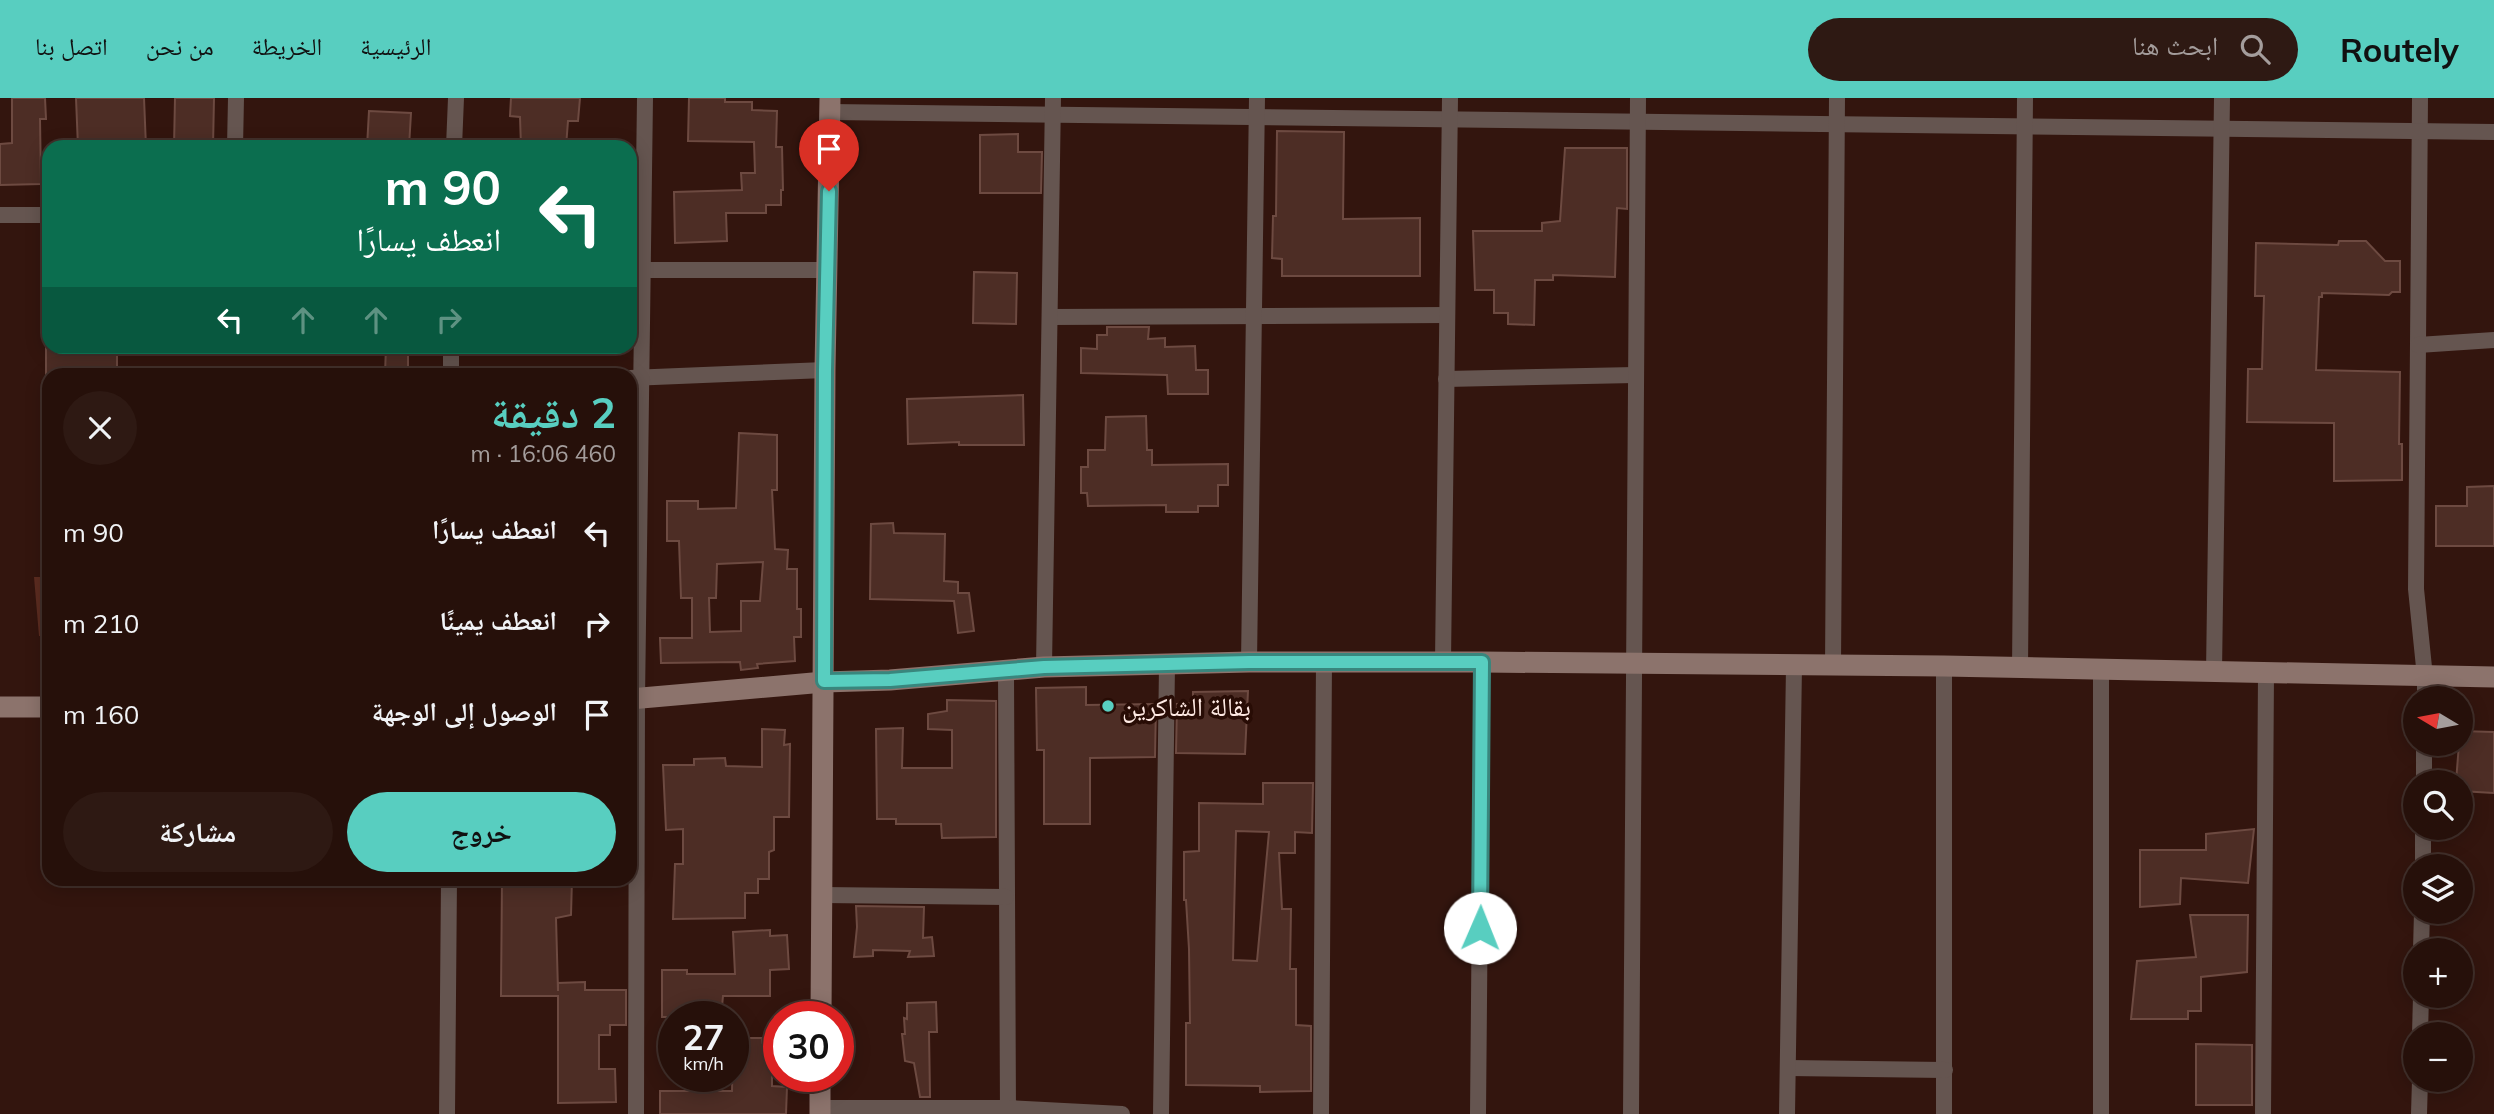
<!DOCTYPE html>
<html lang="ar">
<head>
<meta charset="utf-8">
<style>
  :root { --surface:#26100a; --page:#2e1913; --text:#f1f3f6; --muted:#a49d9c; --line:#42302b; --accent:#58cec0 }
  body { margin:0; font-family:Mulish,"Noto Naskh Arabic",sans-serif; background:var(--page); color:var(--text); direction:rtl; height:100vh; display:flex; flex-direction:column; font-size:26px; white-space:nowrap }
  * { box-sizing:border-box; margin:0 }
  p { font-size:23px; color:var(--muted) }
  .icon { flex:none; width:38px; height:38px; fill:none; stroke:currentColor; stroke-width:2; stroke-linecap:round; stroke-linejoin:round }
  .map { position:relative; flex:1; overflow:hidden; direction:ltr }
  .side { position:absolute; left:42px; top:270px; width:595px; height:518px; display:flex; flex-direction:column; background:var(--surface); border-radius:21px; box-shadow:0 4px 18px #0003,0 0 0 2px var(--line); direction:rtl }
  .side>* { flex:none }
  .top-card { position:absolute; left:42px; top:42px; width:595px; height:214px; border-radius:21px; box-shadow:0 4px 18px #0003,0 0 0 2px var(--line); direction:rtl; background:#0b6e4f; color:#fff; overflow:hidden }
  .needle { width:46px; rotate:280deg }
  .fabs { position:absolute; left:2403px; top:588px; display:grid; gap:14px }
  .fabs a { display:grid; place-items:center; width:70px; height:70px; border-radius:50%; background:var(--surface); box-shadow:0 4px 18px #0003,0 0 0 2px var(--line); font-size:35px }
  .speed { position:absolute; left:658px; top:903px; display:flex; gap:14px; font-size:35px; font-weight:700; text-align:center }
  .speed>* { display:grid; place-content:center; width:91px; height:91px; border-radius:50%; background:var(--surface); box-shadow:0 4px 18px #0003,0 0 0 2px var(--line); line-height:1 }
  .speed small { font-size:18px; font-weight:400 }
  .speed .limit { border:10px solid #d22; background:#fff; color:#111 }
  .pin { position:absolute; display:grid; place-items:center; width:60px; height:60px; color:#fff; margin:-72px -30px; border-radius:50% 50% 50% 0; rotate:-45deg; box-shadow:0 0 7px #0007 }
  .pin .icon { rotate:45deg }
  .me { position:absolute; width:77px; margin:-38px; rotate:1deg; stroke-linejoin:round; filter:drop-shadow(0 0 5px #0008) }
  .turn { display:flex; align-items:center; gap:24px; height:147px; padding:0 21px; font-size:32px }
  .turn .icon { width:91px; height:91px; stroke-width:2.5 }
  .turn b { display:block; font-size:49px; line-height:60px }
  .lanes { display:flex; align-items:center; height:66px; padding:0 21px; background:#0003; justify-content:center; gap:35px; direction:ltr }
  .lanes .off { opacity:.35 }
  .round { display:grid; place-items:center; flex:none; width:74px; height:74px; border-radius:37px; background:var(--page) }
  .overview { display:flex; align-items:center; justify-content:space-between; height:119px; padding:0 21px }
  h1 { font-size:42px; font-weight:700; line-height:52px; color:var(--accent) }
  .primary-button { display:flex; gap:14px; margin-top:auto; padding:14px 21px }
  .primary-button a { flex:1; height:80px; border-radius:42px; background:var(--accent); color:#111; font-size:28px; font-weight:700; line-height:80px; text-align:center }
  .primary-button a+a { background:var(--page); color:var(--text) }
  ul { padding:0; list-style:none }
  li { display:flex; align-items:center; gap:21px; height:91px; padding:0 21px }
  li div { flex:1 }
  li b { display:block; font-size:26px }
  li em { font-style:normal }
  header { display:flex; align-items:center; gap:42px; box-sizing:border-box; height:98px; padding:0 35px; background:var(--accent); color:#111 }
  header strong { font-size:33px }
  nav { display:flex; gap:38px; margin-inline-start:auto; font-size:24px }
  .search { width:490px; height:63px; background:var(--page); display:flex; align-items:center; gap:18px; box-sizing:border-box; padding:0 24px; border-radius:38px; color:var(--muted); font-size:26px }
  .map>svg:first-child { display:block }
  .green { fill:#5c2c20 }
  .building { fill:#4d2d25; stroke:#6d4a41; stroke-width:2; fill-rule:evenodd }
  .lines { fill:none; stroke-linecap:round; stroke-linejoin:round }
  .street { stroke:#655550; stroke-width:16 }
  .secondary { stroke:#8c736c; stroke-width:21 }
  .route-casing { stroke:#39867d; stroke-width:18 }
  .route { stroke:#58cec0; stroke-width:12 }
  .poi-dot { fill:#58cec0; stroke:#280c05; stroke-width:2.5 }
  .labels { text-anchor:middle; dominant-baseline:central; stroke-width:7; stroke-linejoin:round; paint-order:stroke }
  .poi-label { font-size:26px; fill:#fee9e3; stroke:#280c05; text-anchor:start }
</style>
</head>
<body>
<header>
<strong>Routely</strong>
<div class="search"><svg class="icon" aria-label="search" viewBox="0 0 24 24"><circle cx="10" cy="10" r="6"/><path d="M15 15l6 6"/></svg>ابحث هنا</div>
<nav><a>الرئيسية</a><a>الخريطة</a><a>من نحن</a><a>اتصل بنا</a></nav>
</header>
<div class="map">
<svg width="2494" height="1016" viewBox="0 0 2494 1016">
  <rect width="100%" height="100%" fill="#33150e"/>
  <path class="green" d="M34 479H49V538H39Z"/>
  <g class="building">
    <path d="M12 0H45L46 21H40L41 86 0 87V46L12 45Z"/>
    <path d="M76 0H144L146 49H78Z"/>
    <path d="M175 0H214L213 49H174Z"/>
    <path d="M511 0H580L578 23H568L566 49H521L520 19 510 18Z"/>
    <path d="M689 0H725V4H752V12L777 13 776 49H782L783 92H781V107H766V115H726L727 143 675 145 674 94 742 92 741 75H755L754 44 688 43Z"/>
    <path d="M369 13 411 15 409 49H367Z"/>
    <path d="M1277 33 1344 34 1343 121 1420 120V178H1282V161L1272 160 1273 118H1276Z"/>
    <path d="M1018 36V54H1042L1041 95H980V37Z"/>
    <path d="M1565 50H1627V111L1617 110 1615 179 1553 177V182H1535L1534 227 1508 226V215H1494V192H1475L1473 133H1542V125L1560 123Z"/>
    <path d="M2339 143H2366L2385 163H2400V194H2392L2389 197 2322 195V199H2319L2316 272 2400 274 2399 346H2402V382L2334 383V325L2247 324 2248 271H2262L2264 198H2255L2256 145 2338 147Z"/>
    <path d="M974 174 1017 175 1016 226 973 225Z"/>
    <path d="M1107 229H1149L1148 241 1165 240V249L1195 248 1196 272H1208V296H1168L1167 277 1081 275V250L1097 251V237H1107Z"/>
    <rect x="46" y="248" width="71" height="28"/>
    <path d="M386 248H408V276H385Z"/>
    <path d="M1023 297 1024 347H959V344L908 346 907 301Z"/>
    <path d="M1146 318 1147 352H1152V367L1228 366V387H1218V408H1198V414H1166V407L1088 408 1087 395H1081V369H1088V352H1105L1106 319Z"/>
    <path d="M739 335 777 337V392H772L775 451 788 452 787 471H797V511H801V539H794L795 563 757 566 758 570 741 572 740 564 661 565 660 540H692V500H681L679 443H667V403H698V411L736 410ZM763 464 760 503H741V533L710 534 709 500H716L717 466Z"/>
    <path d="M2494 388V448H2436V408H2467V389Z"/>
    <path d="M893 425 894 435 945 436 944 483 958 484V495H969L974 533 958 535 954 503 870 501 871 426Z"/>
    <path d="M1086 589V607L1156 606 1155 659 1090 660V726H1044V652H1037L1036 590Z"/>
    <path d="M1248 593 1245 656 1176 655 1177 606 1193 605V594Z"/>
    <path d="M947 602 996 603V739L942 740 941 726H896V721H877L876 631 903 630 902 670H952V632L928 631V616L947 613Z"/>
    <path d="M762 631 785 632 784 647 790 646 789 719H774V752L769 754V781H758V795H745V820L673 821 675 766H683V731L666 732 663 667H694V661L725 660 726 668 762 669Z"/>
    <path d="M2460 633 2494 634V695L2460 693V684H2456Z"/>
    <path d="M1263 685H1313L1312 735 1295 734V755H1279L1282 811H1291L1290 871H1296V927L1311 928V993L1260 994V988L1186 987V925H1190L1189 851 1186 802H1184V754L1199 753V705L1263 706ZM1236 733 1269 734 1257 863 1233 862Z"/>
    <path d="M2254 731 2248 785 2181 780 2180 806 2140 809V752H2206V736Z"/>
    <path d="M502 780 572 781 571 817 556 820 558 893V885L585 884V892H626V927H610V937H599V971H615L616 1004 558 1005V898H501Z"/>
    <path d="M856 808 924 809 923 840 932 839 934 858 908 859 910 853 873 852V858L854 859 857 829Z"/>
    <path d="M2190 817H2248L2247 874 2201 879V913H2188V921H2131L2137 863 2196 859Z"/>
    <path d="M770 832V838L787 837 789 871 770 872V898H723L721 919H662V872H687V876H735L733 834Z"/>
    <path d="M936 904 937 934H929L930 999H920L914 965 905 963 902 936H905L904 920 907 921V905Z"/>
    <path d="M733 940H762V945H772V988L787 989 786 1016H660V993H732Z"/>
    <path d="M2196 946 2252 947V1007H2196Z"/>
  </g>
  <g class="lines">
    <g class="street">
      <path d="M2420 0 2416 491 2425 579V600"/>
      <path d="M830 14 2494 34"/>
      <path d="M235 49 236 0"/>
      <path d="M454 49 456 0"/>
      <path d="M0 117H49"/>
      <path d="M630 172H828"/>
      <path d="M1050 219 1447 217"/>
      <path d="M2418 247 2494 242"/>
      <path d="M451 248V276"/>
      <path d="M630 280 825 272"/>
      <path d="M1446 281 1635 277"/>
      <path d="M1443 563 1450 0"/>
      <path d="M1249 564 1257 0"/>
      <path d="M1833 568 1837 0"/>
      <path d="M1944 568V1016"/>
      <path d="M1044 569 1053 0"/>
      <path d="M2020 571 2025 0"/>
      <path d="M1006 574 1008 1016"/>
      <path d="M2214 575 2222 0"/>
      <path d="M2424 684V646"/>
      <path d="M2423 768V730"/>
      <path d="M822 797 1006 799"/>
      <path d="M2421 852 2422 814"/>
      <path d="M2420 936 2421 898"/>
      <path d="M1788 970 1945 972"/>
      <path d="M820 1010H1008L1122 1016"/>
      <path d="M447 1016 449 780"/>
      <path d="M636 1016 637 601 645 0"/>
      <path d="M1161 1016 1167 567"/>
      <path d="M1321 1016 1324 563"/>
      <path d="M1478 1016 1482 564"/>
      <path d="M1631 1016 1638 0"/>
      <path d="M1787 1016 1794 568"/>
      <path d="M2101 1016V571"/>
      <path d="M2263 1016 2266 576"/>
      <path d="M2419 1016 2420 982"/>
    </g>
    <g class="secondary">
      <path d="M630 601 824 584 890 582 1044 569 1249 564H1482L1944 568 2494 579"/>
      <path d="M0 609H49"/>
      <path d="M821 919 825 272 830 0"/>
      <path d="M820 1016V978"/>
    </g>
  </g>
  <g class="lines">
    <g class="route-casing">
      <path id="route" d="M829 93 825 272 824 583 890 582 1044 569 1249 564H1482L1480 830"/>
    </g>
    <use href="#route" class="route"/>
  </g>
  <circle class="poi-dot" cx="1108" cy="608" r="7"/>
  <g class="labels">
    <g class="poi-label">
      <text x="1122" y="608">بقالة الشاكرين</text>
    </g>
  </g>
</svg>
<div class="fabs">
<a><svg class="needle" viewBox="-14 -14 28 28"><path d="M0-13l5 13h-10z" fill="#e53935"/><path d="M0 13l5-13h-10z" fill="#a49d9c"/></svg></a>
<a><svg class="icon" aria-label="search" viewBox="0 0 24 24"><circle cx="10" cy="10" r="6"/><path d="M15 15l6 6"/></svg></a>
<a><svg class="icon" aria-label="layers" viewBox="0 0 24 24"><path d="M12 4l9 5-9 5-9-5zM3 14l9 5 9-5"/></svg></a>
<a>+</a>
<a>−</a>
</div>
<div class="speed"><div>27<small>km/h</small></div><div class="limit">30</div></div>
<div class="pin" style="left:829px;top:93px;background:#d93025"><svg class="icon" aria-label="arrive" viewBox="0 0 24 24"><path d="M6 21V4h12l-3 4 3 4H6"/></svg></div>
<svg class="me" style="left:1480px;top:830px" viewBox="-20 -20 40 40"><circle r="19" fill="#fff"/><path d="M0-13L10 11 0 6-10 11z" fill="#58cec0"/></svg>
<div class="top-card">
<div class="turn"><svg class="icon" aria-label="left" viewBox="0 0 24 24"><path d="M17 20v-9H6M10 6l-5 5 5 5"/></svg><div><b>90 m</b>انعطف يسارًا</div></div>
<div class="lanes"><svg class="icon" aria-label="left" viewBox="0 0 24 24"><path d="M17 20v-9H6M10 6l-5 5 5 5"/></svg><svg class="icon off" aria-label="ahead" viewBox="0 0 24 24"><path d="M12 20V5M6 11l6-6 6 6"/></svg><svg class="icon off" aria-label="ahead" viewBox="0 0 24 24"><path d="M12 20V5M6 11l6-6 6 6"/></svg><svg class="icon off" aria-label="right" viewBox="0 0 24 24"><path d="M7 20v-9h11M14 6l5 5-5 5"/></svg></div>
</div>
<section class="side">
<div class="overview"><div><h1>2 دقيقة</h1><p>460 m · 16:06</p></div><a class="round"><svg class="icon" aria-label="close" viewBox="0 0 24 24"><path d="M6 6l12 12M18 6L6 18"/></svg></a></div>
<ul>
<li><svg class="icon" aria-label="left" viewBox="0 0 24 24"><path d="M17 20v-9H6M10 6l-5 5 5 5"/></svg><div><b>انعطف يسارًا</b></div><em>90 m</em></li>
<li><svg class="icon" aria-label="right" viewBox="0 0 24 24"><path d="M7 20v-9h11M14 6l5 5-5 5"/></svg><div><b>انعطف يمينًا</b></div><em>210 m</em></li>
<li><svg class="icon" aria-label="arrive" viewBox="0 0 24 24"><path d="M6 21V4h12l-3 4 3 4H6"/></svg><div><b>الوصول إلى الوجهة</b></div><em>160 m</em></li>
</ul>
<div class="primary-button"><a>خروج</a><a>مشاركة</a></div>
</section>
</div>
</body>
</html>
